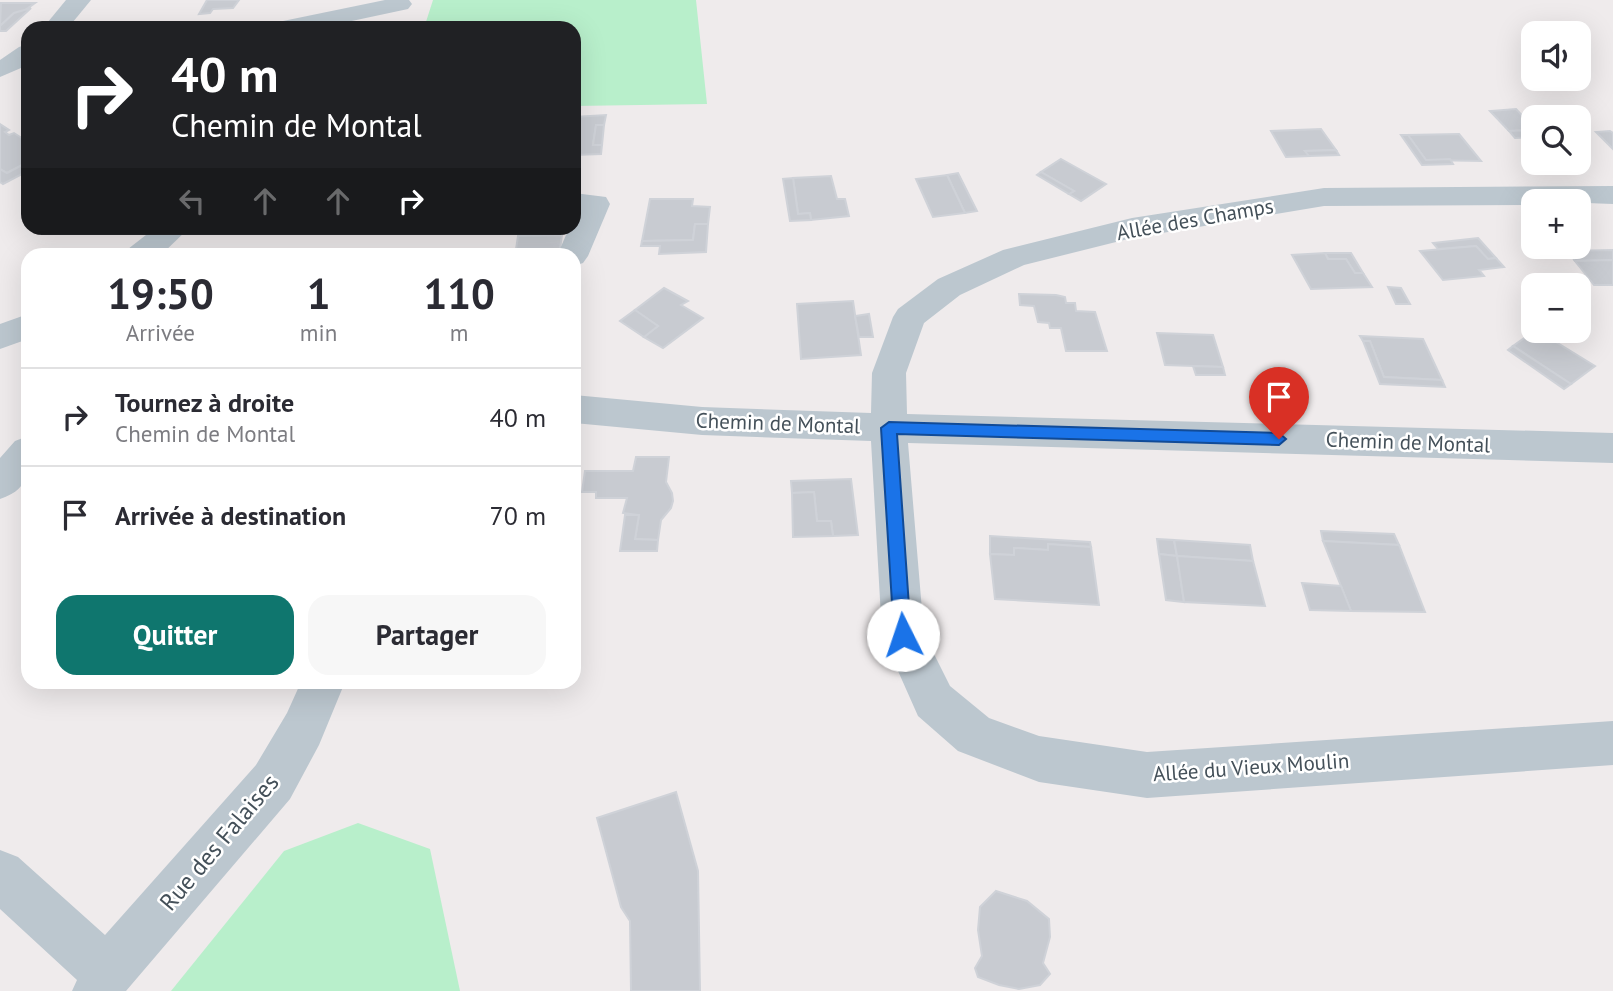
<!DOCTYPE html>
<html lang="fr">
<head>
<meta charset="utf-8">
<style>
  :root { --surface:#fff; --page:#f7f7f7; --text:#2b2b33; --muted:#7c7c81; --line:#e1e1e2; --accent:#0f766e }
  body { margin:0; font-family:"PT Sans",sans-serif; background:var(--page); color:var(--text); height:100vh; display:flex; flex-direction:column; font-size:26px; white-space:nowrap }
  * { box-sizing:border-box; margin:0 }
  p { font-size:23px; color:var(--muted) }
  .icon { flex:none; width:38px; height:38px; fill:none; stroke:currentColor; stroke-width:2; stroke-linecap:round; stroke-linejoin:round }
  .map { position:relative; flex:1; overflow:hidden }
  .drawer { position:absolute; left:21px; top:248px; width:560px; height:441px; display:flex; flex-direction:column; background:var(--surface); border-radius:21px; box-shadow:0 7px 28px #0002 }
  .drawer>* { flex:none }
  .hud { position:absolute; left:21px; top:21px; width:560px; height:214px; border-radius:21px; box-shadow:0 7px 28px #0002; background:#202124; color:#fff; overflow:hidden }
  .fabs { position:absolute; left:1521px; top:21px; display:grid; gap:14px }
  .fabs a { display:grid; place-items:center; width:70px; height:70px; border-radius:14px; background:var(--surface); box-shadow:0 7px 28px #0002; font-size:35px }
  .pin { position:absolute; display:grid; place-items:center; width:60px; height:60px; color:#fff; margin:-72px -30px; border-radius:50% 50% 50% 0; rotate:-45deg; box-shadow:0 0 7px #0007 }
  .pin .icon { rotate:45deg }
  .me { position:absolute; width:77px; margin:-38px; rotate:356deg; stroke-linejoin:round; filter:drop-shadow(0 0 5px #0008) }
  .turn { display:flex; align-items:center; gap:24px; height:147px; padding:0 35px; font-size:32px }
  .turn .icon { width:91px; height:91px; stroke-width:2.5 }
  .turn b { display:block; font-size:49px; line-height:60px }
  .lanes { display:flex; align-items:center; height:66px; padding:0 35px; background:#0003; justify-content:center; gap:35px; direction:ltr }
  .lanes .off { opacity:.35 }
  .eta { display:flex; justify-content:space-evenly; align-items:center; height:119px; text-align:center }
  .eta b { font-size:42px; font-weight:800; line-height:49px }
  .button { display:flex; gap:14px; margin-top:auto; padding:14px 35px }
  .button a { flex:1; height:80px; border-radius:21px; background:var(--accent); color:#fff; font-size:28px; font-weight:800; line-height:80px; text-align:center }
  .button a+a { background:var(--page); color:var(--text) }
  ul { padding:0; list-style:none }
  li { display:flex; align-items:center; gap:21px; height:98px; padding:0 35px; border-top:2px solid var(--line) }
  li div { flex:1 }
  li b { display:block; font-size:26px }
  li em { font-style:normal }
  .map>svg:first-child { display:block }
  .green { fill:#b8efcb }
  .building { fill:#c8cbd1; stroke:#cfd2d8; stroke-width:2 }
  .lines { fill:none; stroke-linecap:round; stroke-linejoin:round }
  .minor { fill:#bcc7cf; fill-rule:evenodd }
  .route { fill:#1a73e8; stroke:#114b97; stroke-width:2 }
  .labels { text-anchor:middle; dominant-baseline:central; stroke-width:5; stroke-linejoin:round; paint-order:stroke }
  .street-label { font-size:21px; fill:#445059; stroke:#fff }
  .near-street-label { font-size:24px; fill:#445059; stroke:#fff }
</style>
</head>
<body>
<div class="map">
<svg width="1613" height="991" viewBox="0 0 1613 991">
  <rect width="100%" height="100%" fill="#efebec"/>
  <g class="green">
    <path d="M433 0H696L707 104 574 106V28H424Z"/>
    <path d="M358 823 430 849 460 991H171L284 851Z"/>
  </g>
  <g class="building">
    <path d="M207 0H239L233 8 213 9 210 13 199 14Z"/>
    <path d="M1 3H35L21 13H14L0 26Z"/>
    <path d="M31 8 6 31H0V26L14 13Z"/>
    <path d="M1516 109 1533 127V130L1509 131 1490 111Z"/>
    <path d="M606 115 604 125H596L593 145H602L601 154 574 155V117Z"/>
    <path d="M0 124 9 130 5 132 9 135 14 133 28 142V162L7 173 0 169Z"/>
    <path d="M596 125H604L602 145H593Z"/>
    <path d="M1321 129 1336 150 1305 151 1309 156 1286 157 1271 131Z"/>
    <path d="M1533 130V137L1515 138 1509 131Z"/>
    <path d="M1610 131 1613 133V149L1596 132Z"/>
    <path d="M1459 134 1481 161 1426 160 1408 135Z"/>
    <path d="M1401 135H1408L1426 160 1450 159 1453 164 1422 165Z"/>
    <path d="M1336 150 1339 155 1309 156 1305 151Z"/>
    <path d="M1061 159 1106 184 1081 201 1069 194 1074 191 1041 172Z"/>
    <path d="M28 162V171L3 184 0 182V169L7 173Z"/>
    <path d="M1041 172 1074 191 1069 194 1037 175Z"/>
    <path d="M958 173 977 211 965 213 947 175Z"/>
    <path d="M947 175 965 213 933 217 916 179Z"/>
    <path d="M831 176 837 199H845L849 216 811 220 810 213 798 214 793 178Z"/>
    <path d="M793 178 798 214 810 213 811 220 790 221 783 179Z"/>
    <path d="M650 199H693L692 206 710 207 708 224H695L693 240 642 241Z"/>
    <path d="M695 224H708L706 252 659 254 660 246H641L642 241 693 240Z"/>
    <path d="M562 235 559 256H515L518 236Z"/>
    <path d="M1478 238 1496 258 1488 259 1476 246 1438 249 1433 243Z"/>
    <path d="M1476 246 1488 259 1496 258 1504 267 1479 270 1484 276 1443 280 1420 251Z"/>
    <path d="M1613 250V260L1575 261 1568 251Z"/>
    <path d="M1325 253H1351L1363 273H1355L1346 259H1328Z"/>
    <path d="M1325 253 1328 259H1346L1355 273H1363L1372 287 1311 289 1292 255Z"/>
    <path d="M1613 260V285H1594L1575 261Z"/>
    <path d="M1388 287 1401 288 1410 304H1396Z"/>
    <path d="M664 288 688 301 681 305 703 318 663 348 644 337 658 326 635 310Z"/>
    <path d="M1019 294 1056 295 1065 297 1066 303H1075L1076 311 1095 312 1107 351H1066L1061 328H1050L1049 323 1038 322 1034 306 1020 305Z"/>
    <path d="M853 301 861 355 801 359 797 304Z"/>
    <path d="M635 310 658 326 644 337 620 321Z"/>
    <path d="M869 314 873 337H859L855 316Z"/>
    <path d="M1534 331H1538L1595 366 1571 384 1513 346Z"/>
    <path d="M1157 333 1213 335 1223 367 1165 365Z"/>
    <path d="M1360 336 1423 339 1442 380 1384 377 1370 341H1363Z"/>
    <path d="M1363 341H1370L1384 377 1442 380 1445 387 1380 384Z"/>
    <path d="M1513 346 1571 384 1564 389 1508 350Z"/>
    <path d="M1193 366 1223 367 1225 375H1196Z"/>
    <path d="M636 457H669L666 482 672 493 673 501 671 508 661 520 658 540 635 539 639 515 623 513 627 498H596V492H582L585 471H633Z"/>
    <path d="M851 479 858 535 833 536 831 521H817L814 492 792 493 791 481Z"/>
    <path d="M814 492 817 521H831L833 536 793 537 792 493Z"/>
    <path d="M625 515H639L635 539 658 540 657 551H620Z"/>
    <path d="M1321 531 1394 534 1399 545 1323 541Z"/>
    <path d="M990 536 1090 542 1091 547 1048 544V550L1014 548V555L990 554Z"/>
    <path d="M1157 539 1174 540 1177 556 1159 554Z"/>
    <path d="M1174 540 1250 545 1253 561 1177 556Z"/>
    <path d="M1323 541 1399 545 1425 612 1351 611Z"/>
    <path d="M1048 544 1091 547 1099 605 995 599 990 554 1014 555V548L1048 550Z"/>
    <path d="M1159 554 1177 556 1184 602 1166 600Z"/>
    <path d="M1177 556 1253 561 1265 606 1184 602Z"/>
    <path d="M1302 583 1341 586 1351 611 1310 610Z"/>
    <path d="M676 792 698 871 700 991H631L630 921 621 907 597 818Z"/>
    <path d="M996 891 1027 901 1049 919 1050 937 1043 963 1050 974 1040 985 1019 989 999 985 978 977 975 968 982 956 978 930 980 907Z"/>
  </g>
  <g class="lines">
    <g class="minor">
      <path d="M66 0H91L68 28H43Z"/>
      <path d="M385 0H409L412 4 408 9 319 28H271L274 23 283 21Z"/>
      <path d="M28 44V65L0 77V60L19 47Z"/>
      <path d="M1613 186V204L1533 201V205L1324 206 1132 238 1024 265 960 295 924 323 906 373 907 414 1613 433V463L908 443 924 634 950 686 989 718 1039 736 1147 752 1613 721V765L1147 798 1039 782 958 751 918 716 882 635 871 441 702 435 574 423V395L702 407 871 413 872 373 893 317 898 309 938 279 1003 250 1132 218 1324 188Z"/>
      <path d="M574 193 606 197 610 204 588 256 583 263 574 266V256H557L569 228H574L577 212 574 211Z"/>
      <path d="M155 228H189L160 256H124L128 249Z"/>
      <path d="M28 314V339L0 349V324Z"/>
      <path d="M28 436C28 466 34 488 0 499V458L15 441Z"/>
      <path d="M301 682H345L319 745 290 799 126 991H72L77 980 0 909V850L18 857 105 935 256 765 287 713Z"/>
    </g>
  </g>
  <path class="route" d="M889 422 1279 433 1286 439 1279 445 897 434 911 635 909 641 903 643 896 641 894 635 881 428Z"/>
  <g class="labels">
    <g class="street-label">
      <text transform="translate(1195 219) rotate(-10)">Allée des Champs</text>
      <text transform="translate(778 423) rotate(2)">Chemin de Montal</text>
      <text transform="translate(1408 442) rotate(2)">Chemin de Montal</text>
      <text transform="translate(1251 767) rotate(-4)">Allée du Vieux Moulin</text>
    </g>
    <g class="near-street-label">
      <text transform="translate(219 842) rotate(-50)">Rue des Falaises</text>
    </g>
  </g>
</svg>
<div class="fabs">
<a><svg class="icon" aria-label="sound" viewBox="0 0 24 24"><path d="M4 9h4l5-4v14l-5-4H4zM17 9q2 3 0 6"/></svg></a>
<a><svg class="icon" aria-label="search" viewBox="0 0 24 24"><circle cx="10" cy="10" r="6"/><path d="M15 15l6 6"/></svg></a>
<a>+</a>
<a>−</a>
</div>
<div class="pin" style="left:1279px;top:439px;background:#d93025"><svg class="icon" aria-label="arrive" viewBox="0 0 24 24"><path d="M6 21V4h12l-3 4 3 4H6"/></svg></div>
<svg class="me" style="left:903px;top:635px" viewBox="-20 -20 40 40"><circle r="19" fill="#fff"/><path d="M0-13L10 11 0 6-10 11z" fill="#1a73e8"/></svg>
<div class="hud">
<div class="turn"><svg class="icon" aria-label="right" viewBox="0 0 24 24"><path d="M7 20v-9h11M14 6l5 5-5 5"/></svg><div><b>40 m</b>Chemin de Montal</div></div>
<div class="lanes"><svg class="icon off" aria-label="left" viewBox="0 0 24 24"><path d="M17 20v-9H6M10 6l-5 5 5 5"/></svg><svg class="icon off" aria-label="ahead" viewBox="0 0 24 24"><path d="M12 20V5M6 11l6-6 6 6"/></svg><svg class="icon off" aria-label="ahead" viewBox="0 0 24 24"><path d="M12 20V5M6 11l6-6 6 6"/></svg><svg class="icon" aria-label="right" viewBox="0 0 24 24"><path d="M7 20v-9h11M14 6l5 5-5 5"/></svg></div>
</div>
<section class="drawer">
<div class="eta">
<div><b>19:50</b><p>Arrivée</p></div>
<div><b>1</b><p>min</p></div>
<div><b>110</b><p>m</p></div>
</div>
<ul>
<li><svg class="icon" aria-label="right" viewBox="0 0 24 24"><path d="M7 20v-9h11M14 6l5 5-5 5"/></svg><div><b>Tournez à droite</b><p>Chemin de Montal</p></div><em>40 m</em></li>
<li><svg class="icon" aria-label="arrive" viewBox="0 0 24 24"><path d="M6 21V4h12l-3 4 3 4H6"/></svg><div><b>Arrivée à destination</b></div><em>70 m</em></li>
</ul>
<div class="button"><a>Quitter</a><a>Partager</a></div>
</section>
</div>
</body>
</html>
